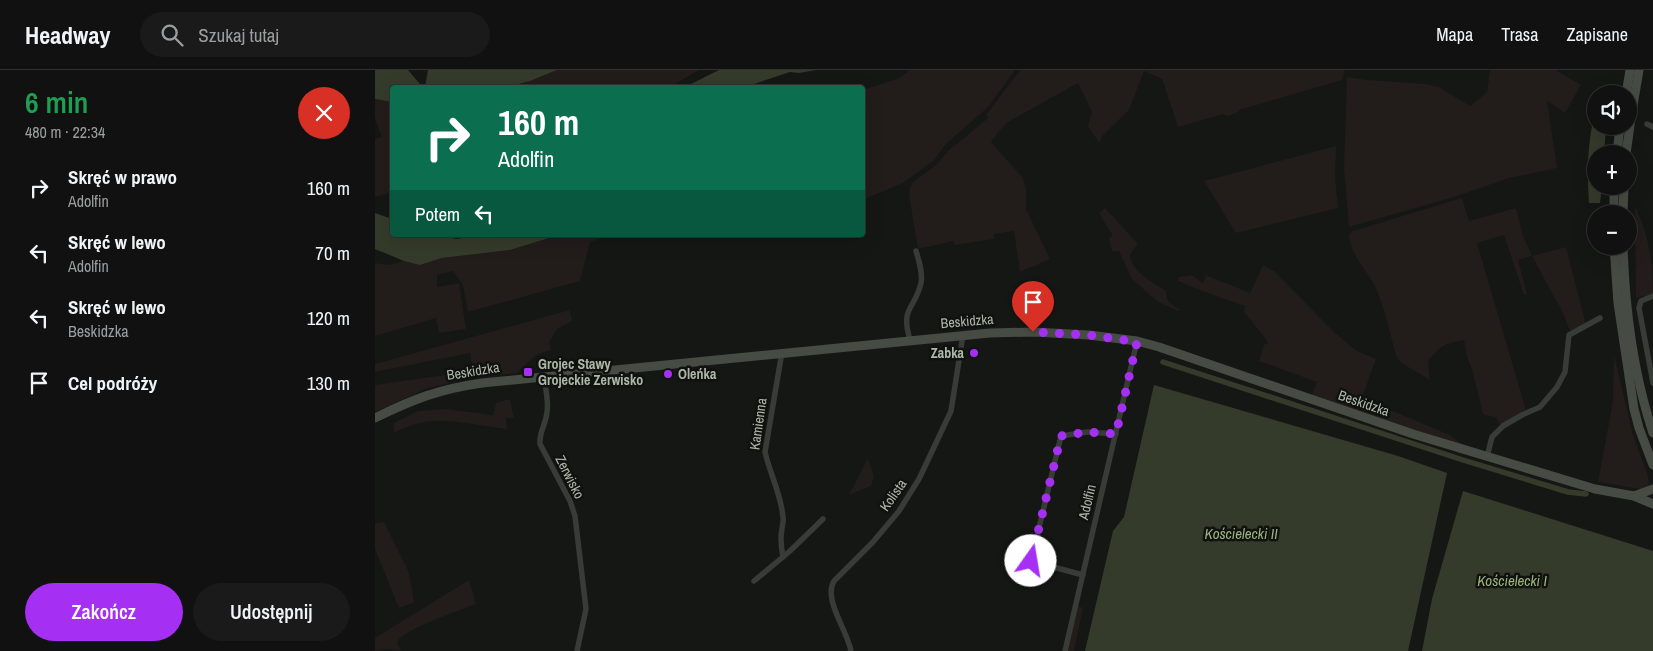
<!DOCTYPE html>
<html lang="pl">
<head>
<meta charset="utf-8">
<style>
  :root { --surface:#101110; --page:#191a19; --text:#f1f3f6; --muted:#9c9d9f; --line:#303130; --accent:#a530f4 }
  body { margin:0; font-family:"Archivo Narrow",sans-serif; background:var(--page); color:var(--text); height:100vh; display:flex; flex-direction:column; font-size:19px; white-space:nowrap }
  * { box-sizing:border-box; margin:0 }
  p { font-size:16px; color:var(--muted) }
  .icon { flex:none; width:28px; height:28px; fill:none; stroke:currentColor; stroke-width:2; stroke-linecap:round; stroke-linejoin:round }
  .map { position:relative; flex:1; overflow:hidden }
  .details { display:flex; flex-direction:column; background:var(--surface); width:375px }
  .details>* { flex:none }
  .top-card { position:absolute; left:15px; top:15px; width:475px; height:152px; border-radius:5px; box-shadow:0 5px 20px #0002,0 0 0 1px var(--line); background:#0b6e4f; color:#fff; overflow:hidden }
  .buttons { position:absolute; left:1212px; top:15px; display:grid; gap:10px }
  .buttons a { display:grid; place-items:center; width:50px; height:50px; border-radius:50%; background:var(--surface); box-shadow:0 5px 20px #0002,0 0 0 1px var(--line); font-size:25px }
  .pin { position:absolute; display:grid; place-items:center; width:42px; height:42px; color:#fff; margin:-51px -21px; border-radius:50% 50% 50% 0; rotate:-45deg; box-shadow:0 0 5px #0007 }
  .pin .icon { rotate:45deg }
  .me { position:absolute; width:55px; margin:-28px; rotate:13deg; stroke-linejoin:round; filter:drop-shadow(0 0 4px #0008) }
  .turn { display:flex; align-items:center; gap:18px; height:105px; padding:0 25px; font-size:22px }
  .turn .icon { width:65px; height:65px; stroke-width:2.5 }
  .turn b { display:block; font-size:35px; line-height:42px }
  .then { display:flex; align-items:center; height:48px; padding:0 25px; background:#0003; gap:10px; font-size:19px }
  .round { display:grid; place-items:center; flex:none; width:52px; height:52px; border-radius:26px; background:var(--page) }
  .head { display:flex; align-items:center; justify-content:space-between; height:85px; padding:0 25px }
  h1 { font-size:30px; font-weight:600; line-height:38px; color:#1e9e55 }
  .action { display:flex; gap:10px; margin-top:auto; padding:10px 25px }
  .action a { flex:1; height:58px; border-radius:30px; background:var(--accent); color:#fff; font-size:20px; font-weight:600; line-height:58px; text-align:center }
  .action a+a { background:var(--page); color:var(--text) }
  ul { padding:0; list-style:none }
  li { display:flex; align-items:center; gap:15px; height:65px; padding:0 25px }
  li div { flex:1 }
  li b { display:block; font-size:19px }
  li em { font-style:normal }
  header { display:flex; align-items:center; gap:30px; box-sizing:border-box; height:70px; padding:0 25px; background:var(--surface); border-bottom:1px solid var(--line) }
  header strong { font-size:24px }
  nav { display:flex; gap:28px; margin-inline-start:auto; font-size:18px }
  .search { width:350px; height:45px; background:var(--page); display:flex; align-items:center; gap:12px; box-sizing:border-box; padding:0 18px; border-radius:28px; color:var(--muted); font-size:19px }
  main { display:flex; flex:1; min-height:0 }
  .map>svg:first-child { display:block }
  .green { fill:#221c1b }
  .water { fill:#353b2b }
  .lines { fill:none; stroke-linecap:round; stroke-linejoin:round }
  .canal { stroke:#353b2b; stroke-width:5.5 }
  .minor { stroke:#373c36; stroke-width:5.5 }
  .secondary { stroke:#464c44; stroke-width:9 }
  .route { stroke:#a530f4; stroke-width:9; stroke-dasharray:0 16.2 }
  .poi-dot { fill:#a530f4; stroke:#101210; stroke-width:2 }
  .labels { text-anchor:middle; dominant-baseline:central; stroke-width:5; stroke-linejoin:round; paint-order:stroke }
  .street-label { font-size:14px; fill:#adb7a7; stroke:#101210 }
  .poi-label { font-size:14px; font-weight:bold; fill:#adb7a7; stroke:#101210; text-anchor:start }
  .water-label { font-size:15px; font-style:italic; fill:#9db37d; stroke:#101210 }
</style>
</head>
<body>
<header>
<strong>Headway</strong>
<div class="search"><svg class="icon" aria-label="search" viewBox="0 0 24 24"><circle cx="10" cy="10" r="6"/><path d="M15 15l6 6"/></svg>Szukaj tutaj</div>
<nav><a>Mapa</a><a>Trasa</a><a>Zapisane</a></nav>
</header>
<main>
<section class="details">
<div class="head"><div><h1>6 min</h1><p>480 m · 22:34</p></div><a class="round" style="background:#d93025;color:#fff"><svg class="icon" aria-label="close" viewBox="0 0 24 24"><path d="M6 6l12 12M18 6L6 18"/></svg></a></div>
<ul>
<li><svg class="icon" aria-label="right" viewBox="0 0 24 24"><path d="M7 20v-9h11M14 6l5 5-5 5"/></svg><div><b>Skręć w prawo</b><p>Adolfin</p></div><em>160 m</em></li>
<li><svg class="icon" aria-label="left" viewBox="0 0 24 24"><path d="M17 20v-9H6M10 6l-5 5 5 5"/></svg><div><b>Skręć w lewo</b><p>Adolfin</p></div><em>70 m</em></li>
<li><svg class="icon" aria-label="left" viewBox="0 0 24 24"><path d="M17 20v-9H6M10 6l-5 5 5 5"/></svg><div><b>Skręć w lewo</b><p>Beskidzka</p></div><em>120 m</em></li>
<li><svg class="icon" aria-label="arrive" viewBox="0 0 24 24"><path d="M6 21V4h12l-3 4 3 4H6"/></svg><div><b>Cel podróży</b></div><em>130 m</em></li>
</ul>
<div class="action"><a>Zakończ</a><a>Udostępnij</a></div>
</section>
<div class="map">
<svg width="1278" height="581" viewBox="0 0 1278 581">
  <rect width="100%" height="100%" fill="#151715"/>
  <g class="green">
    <path d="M182 0H324L295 17 132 18 155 11Z"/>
    <path d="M535 0H640L613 37 571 74 559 90 528 113 490 129H488V20L524 8Z"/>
    <path d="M645 0H970L967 10 864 40 863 42 853 46 848 44 803 57 787 9 769 1 754 40 728 65 724 73 713 56 717 42 703 13 633 52 624 61 616 72 648 108 651 119V139L675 189 645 202 639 161 619 164V169L580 175 578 171 543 179 534 125 535 118 538 112 562 94 572 82 613 48 611 45Z"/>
    <path d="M1115 0H1181L1206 15 1190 43 1172 31 1182 98 1134 108 1079 127 974 157 969 99 972 7 992 10 1051 14 1064 17 1095 36 1112 22Z"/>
    <path d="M0 29 18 32 17 122 0 127V69L7 67 0 48Z"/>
    <path d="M961 76 960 108 963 138 861 163 829 111Z"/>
    <path d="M1087 128 1094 151 1141 138 1148 166 1157 186 1191 177 1211 255 1195 261 1188 243 1157 186 1143 190 1152 224 1149 225 1129 165 1102 173 1151 340 1126 357C1121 344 1119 348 1108 344L1097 299 1092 287 1089 270C1070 273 1065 276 1053 291L1055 310 1028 294 1022 288C1015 265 1010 238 1000 216 991 199 975 185 974 164L978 161Z"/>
    <path d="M1260 137C1274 165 1278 192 1278 224L1261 228Z"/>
    <path d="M730 138 763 174 755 184C756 202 778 212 791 221 791 232 796 235 806 240L803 241 782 231 757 209 744 181H737L734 168 738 166 724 143Z"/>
    <path d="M184 165H235L215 172 205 211 93 242 88 215 78 201 62 205V217L84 213 91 259 64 263 61 248 0 266V193L14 195 29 191 46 195 67 188 135 180Z"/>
    <path d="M888 195 899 201 959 262 982 281 1001 289 987 328 1075 365 1095 380 936 327 942 312 884 291 889 275 893 273 891 269 869 242 870 236 827 221 803 211 804 207 817 205 828 213 831 205 875 223Z"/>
    <path d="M195 240 197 251 182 259 174 272 176 280 161 285 142 303 92 309 53 318 0 342V315L98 301 95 283 0 302V294Z"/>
    <path d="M1239 285 1258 365 1273 406 1274 415 1266 419 1223 412 1238 331Z"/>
    <path d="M135 329 139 348H131L132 359C104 356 72 347 45 353 35 355 27 359 19 363V353L43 341 70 339 118 345 121 333Z"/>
    <path d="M493 388 499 407 496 416 474 425Z"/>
    <path d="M9 452 34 503 39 532 24 538 0 479V453Z"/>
    <path d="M94 510 101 534C84 541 30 558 22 572L26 581 12 579 0 581V568Z"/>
    <path d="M703 536 708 538 699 581H692Z"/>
  </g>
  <g class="water">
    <path d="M0 0H33L45 14 46 17 18 18 17 32 0 29Z"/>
    <path d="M53 0H182L155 11 132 17H50Z"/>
    <path d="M344 0H441L424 3 415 2 370 17H310Z"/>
    <path d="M1221 40V56H1231L1229 84H1221V116H1227L1225 133H1214C1212 101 1212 71 1221 40Z"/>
    <path d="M0 143 17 149 18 165H59L82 169 101 165H184L135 180 67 188 45 195 29 191 0 179Z"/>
    <path d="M779 315 1023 386 1072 403 1033 581H710L738 461 749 447Z"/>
    <path d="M1088 421 1278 481V581H1047L1057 529Z"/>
  </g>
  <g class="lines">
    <path class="canal" d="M788 292 1088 390 1193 422 1211 424"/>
    <g class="minor">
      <path d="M1272 54 1278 57"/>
      <path d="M1278 226 1266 231 1264 238 1278 313"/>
      <path d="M535 270C525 236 540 240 546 213 548 203 544 191 541 181"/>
      <path d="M407 282 390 382C395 404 406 424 408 447 409 451 407 455 407 459 405 468 406 477 408 487"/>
      <path d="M169 306C170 318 174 330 172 342 171 354 164 362 165 374L195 431 200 446 211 539 202 581"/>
      <path d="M1112 387 1117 367 1128 356 1147 345 1165 337 1182 317 1190 302 1194 265 1225 248"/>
      <path d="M708 505 656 491 686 366 712 362 741 364"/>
      <path d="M379 511 415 481 448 449"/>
      <path d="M476 581C472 560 448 529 459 511L498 472 524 441 544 409 576 341 588 265"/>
      <path d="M690 581 762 271"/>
    </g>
    <g class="secondary">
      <path d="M1251 24 1255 0"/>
      <path d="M1242 84 1245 56"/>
      <path d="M1251 84 1257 41 1264 0"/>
      <path d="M1239 144V116"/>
      <path d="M1248 144 1249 116"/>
      <path d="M1239 176 1243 233 1259 339 1264 358 1278 395"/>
      <path d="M1248 176C1250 239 1258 303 1278 363"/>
      <path d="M0 348C38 329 65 319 107 313L615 263 658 262 714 265 762 271 784 277 1038 364 1220 419 1259 426 1278 434"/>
      <path d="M1259 426 1278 419"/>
    </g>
  </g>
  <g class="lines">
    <path class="route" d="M656 491 686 366 712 362 741 364 762 272 714 265 658 262"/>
  </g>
  <g class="poi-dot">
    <circle cx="599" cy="283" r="5"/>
    <rect x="148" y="297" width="10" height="10" rx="2.5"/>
    <circle cx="293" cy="304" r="5"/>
  </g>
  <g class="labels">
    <g class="street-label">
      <text transform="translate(592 251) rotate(-5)">Beskidzka</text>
      <text transform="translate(98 301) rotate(-9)">Beskidzka</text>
      <text transform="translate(989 333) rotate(19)">Beskidzka</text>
      <text transform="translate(383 354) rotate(-82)">Kamienna</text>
      <text transform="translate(195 407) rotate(63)">Zerwisko</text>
      <text transform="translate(518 425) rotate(-55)">Kolista</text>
      <text transform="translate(712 432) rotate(-77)">Adolfin</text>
    </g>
    <g class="poi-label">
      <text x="589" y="283" text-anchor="end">Zabka</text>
      <text x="163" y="294">Grojec Stawy<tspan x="163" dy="16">Grojeckie Zerwisko</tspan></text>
      <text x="303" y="304">Oleńka</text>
    </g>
    <g class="water-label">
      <text x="866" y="463">Kościelecki II</text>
      <text x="1137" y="510">Kościelecki I</text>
    </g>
  </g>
</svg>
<div class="buttons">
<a><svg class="icon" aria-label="sound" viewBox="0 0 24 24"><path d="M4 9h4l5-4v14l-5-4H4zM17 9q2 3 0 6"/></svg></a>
<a>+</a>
<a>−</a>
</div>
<div class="pin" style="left:658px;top:262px;background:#d93025"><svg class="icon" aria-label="arrive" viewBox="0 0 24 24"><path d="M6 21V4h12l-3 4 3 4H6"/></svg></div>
<svg class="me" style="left:656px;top:491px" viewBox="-20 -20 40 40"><circle r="19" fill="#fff"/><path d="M0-13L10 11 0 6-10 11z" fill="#a530f4"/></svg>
<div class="top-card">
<div class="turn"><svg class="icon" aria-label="right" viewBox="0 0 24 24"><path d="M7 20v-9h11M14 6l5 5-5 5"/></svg><div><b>160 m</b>Adolfin</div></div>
<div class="then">Potem<svg class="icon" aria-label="left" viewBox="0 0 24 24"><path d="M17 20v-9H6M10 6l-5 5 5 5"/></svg></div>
</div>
</div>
</main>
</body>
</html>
